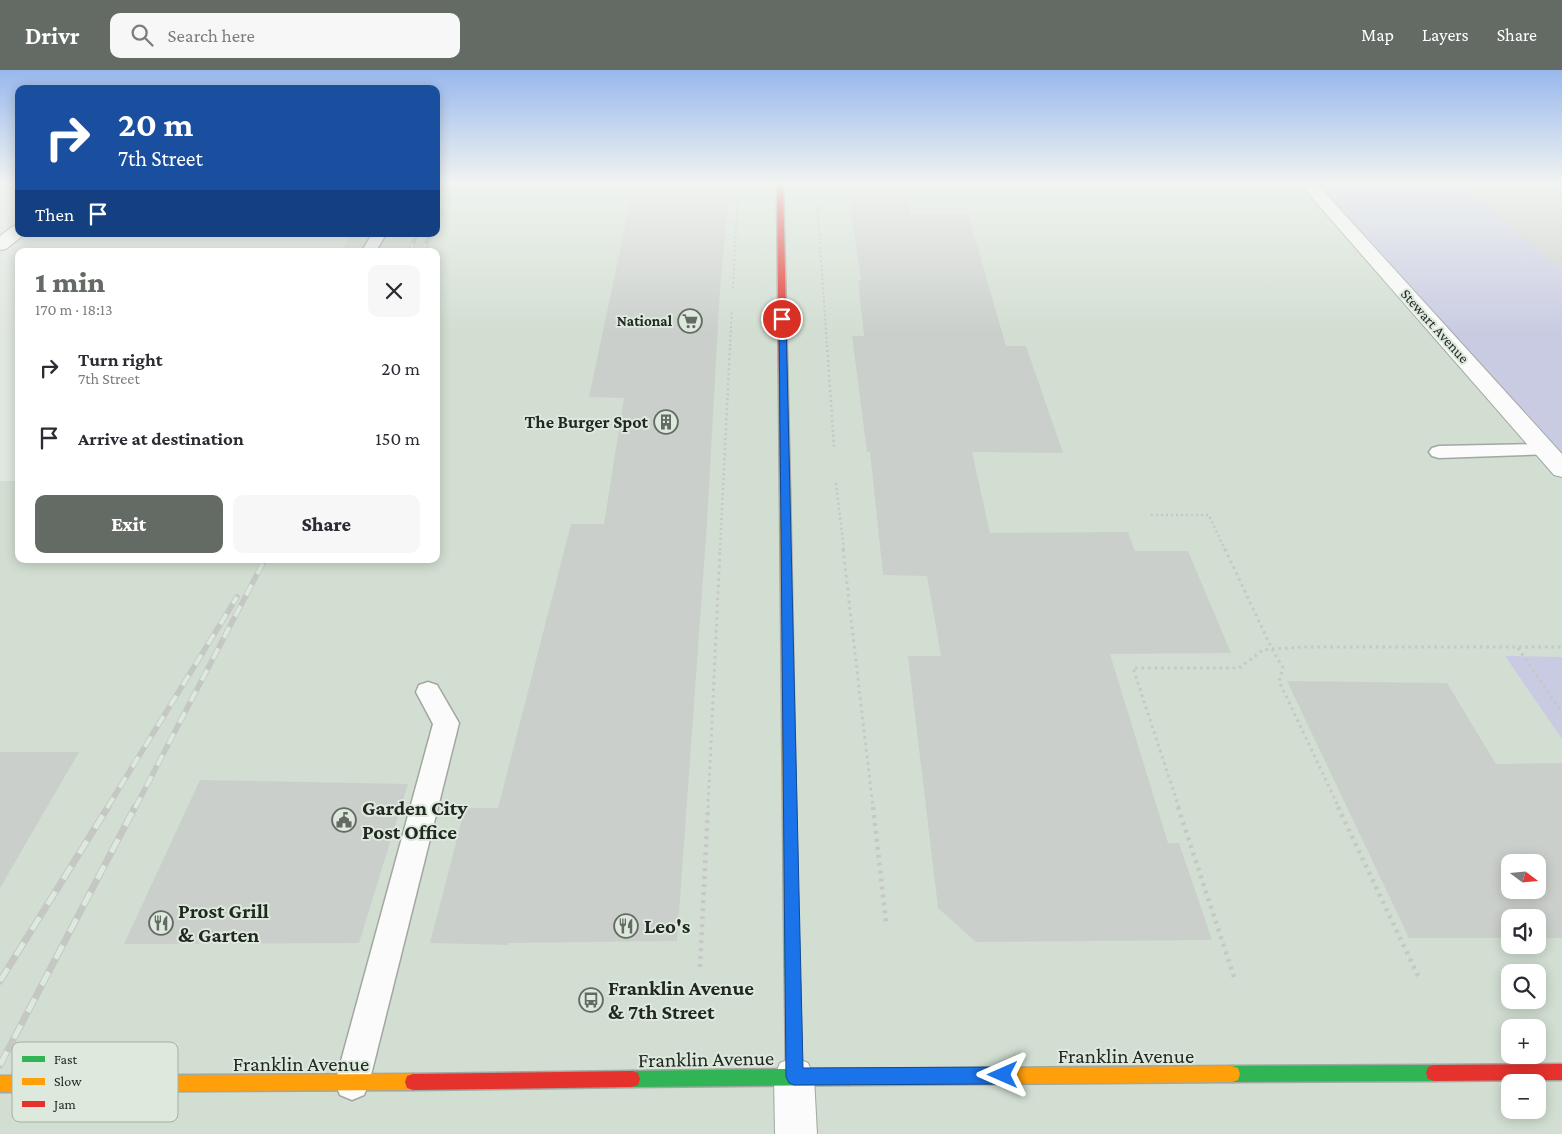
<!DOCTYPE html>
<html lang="en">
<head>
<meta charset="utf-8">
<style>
  :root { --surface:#fff; --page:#f7f7f7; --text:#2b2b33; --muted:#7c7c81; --accent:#646a64 }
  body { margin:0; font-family:"Crimson Pro",serif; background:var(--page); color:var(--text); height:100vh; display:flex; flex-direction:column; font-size:19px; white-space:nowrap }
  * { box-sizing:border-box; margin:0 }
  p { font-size:16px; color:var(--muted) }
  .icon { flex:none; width:28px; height:28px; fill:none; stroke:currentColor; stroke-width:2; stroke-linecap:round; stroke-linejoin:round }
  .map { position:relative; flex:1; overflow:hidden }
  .details { position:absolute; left:15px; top:178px; width:425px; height:315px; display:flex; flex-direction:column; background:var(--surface); border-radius:10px; box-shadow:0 2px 12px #0003 }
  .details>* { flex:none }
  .hud { position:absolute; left:15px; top:15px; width:425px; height:152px; border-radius:10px; box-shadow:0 2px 12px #0003; background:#1a4fa0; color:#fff; overflow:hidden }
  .needle { width:32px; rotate:106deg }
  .tools { position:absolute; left:1501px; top:784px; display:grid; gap:10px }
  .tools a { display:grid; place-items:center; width:45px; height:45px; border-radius:10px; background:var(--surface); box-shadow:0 2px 12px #0003; font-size:25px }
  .pin { position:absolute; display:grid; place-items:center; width:42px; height:42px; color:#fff; margin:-21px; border:2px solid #fff; border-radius:50%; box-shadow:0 1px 5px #0007 }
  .me { position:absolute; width:55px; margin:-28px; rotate:270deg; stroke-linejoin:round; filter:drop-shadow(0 0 4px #0008) }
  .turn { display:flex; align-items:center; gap:18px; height:105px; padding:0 20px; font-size:22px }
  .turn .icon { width:65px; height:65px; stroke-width:2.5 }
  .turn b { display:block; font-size:35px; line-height:42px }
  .then { display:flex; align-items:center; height:48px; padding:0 20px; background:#0003; gap:10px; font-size:19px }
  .round { display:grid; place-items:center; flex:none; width:52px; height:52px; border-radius:10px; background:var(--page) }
  .overview { display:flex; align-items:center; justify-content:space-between; height:85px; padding:0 20px }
  h1 { font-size:30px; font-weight:800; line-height:38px; color:var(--accent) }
  .primary-button { display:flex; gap:10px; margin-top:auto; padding:10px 20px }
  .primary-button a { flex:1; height:58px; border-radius:10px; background:var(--accent); color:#fff; font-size:20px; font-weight:800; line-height:58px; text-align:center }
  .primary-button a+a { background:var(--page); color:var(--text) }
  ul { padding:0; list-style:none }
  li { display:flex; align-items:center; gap:15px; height:70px; padding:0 20px }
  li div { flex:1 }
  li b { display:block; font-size:19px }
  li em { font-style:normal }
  header { display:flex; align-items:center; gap:30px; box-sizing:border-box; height:70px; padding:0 25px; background:var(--accent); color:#fff }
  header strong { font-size:24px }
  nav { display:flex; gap:28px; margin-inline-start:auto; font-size:18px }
  .search { width:350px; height:45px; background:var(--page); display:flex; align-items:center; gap:12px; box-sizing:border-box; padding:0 18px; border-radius:10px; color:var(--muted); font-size:19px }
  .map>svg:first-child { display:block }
  .built { fill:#d2ded2; fill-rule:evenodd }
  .green { fill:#c9cbe3 }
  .building { fill:#cbcfcb; fill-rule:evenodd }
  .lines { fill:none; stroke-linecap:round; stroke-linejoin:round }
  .lane-casing { stroke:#a2a7a2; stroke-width:3 }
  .street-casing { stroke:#a2a7a2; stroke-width:2 }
  .fast-casing { stroke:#a2a7a2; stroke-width:3 }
  .slow-casing { stroke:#a2a7a2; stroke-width:3 }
  .jam-casing { stroke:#a2a7a2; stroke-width:3 }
  .path-far3 { stroke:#c6c7c6; stroke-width:2; stroke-dasharray:2 2.5; stroke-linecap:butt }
  .path-far2 { stroke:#c6c7c6; stroke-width:2.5; stroke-dasharray:2 3; stroke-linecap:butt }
  .path-far1 { stroke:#c6c7c6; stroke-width:3; stroke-dasharray:2.5 4; stroke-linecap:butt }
  .path { stroke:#c6c7c6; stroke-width:4.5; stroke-dasharray:3 5; stroke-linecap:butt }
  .lane { fill:#fafbfa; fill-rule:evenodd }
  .street { fill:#fafbfa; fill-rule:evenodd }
  .fast { fill:#30b455; fill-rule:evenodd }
  .slow { fill:#ff9f0a; fill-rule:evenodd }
  .jam { fill:#e5322d; fill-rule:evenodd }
  .rail-far2-casing { stroke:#c5c7c5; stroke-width:4 }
  .rail-far1-casing { stroke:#c5c7c5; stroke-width:5.5 }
  .rail-casing { stroke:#c5c7c5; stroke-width:7 }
  .rail-far2 { stroke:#dde9dd; stroke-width:2.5; stroke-dasharray:8; stroke-linecap:butt }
  .rail-far1 { stroke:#dde9dd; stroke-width:4; stroke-dasharray:12; stroke-linecap:butt }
  .rail { stroke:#dde9dd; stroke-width:5; stroke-dasharray:15; stroke-linecap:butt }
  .route { fill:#1a73e8; stroke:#114b97 }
  .labels { text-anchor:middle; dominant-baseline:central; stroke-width:4; stroke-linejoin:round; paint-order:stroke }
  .far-poi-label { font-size:15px; font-weight:bold; fill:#222722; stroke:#dde9dd; text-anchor:end }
  .far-street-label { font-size:15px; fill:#222722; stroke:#dde9dd }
  .poi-label { font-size:18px; font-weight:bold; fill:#222722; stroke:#dde9dd; text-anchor:end }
  .near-poi-label { font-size:21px; font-weight:bold; fill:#222722; stroke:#dde9dd; text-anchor:start }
  .near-street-label { font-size:21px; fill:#222722; stroke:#dde9dd }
  .key { fill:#dde9dd; stroke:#a5afa5; stroke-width:1 }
  .key-label { font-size:14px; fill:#222722 }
</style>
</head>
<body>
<header>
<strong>Drivr</strong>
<div class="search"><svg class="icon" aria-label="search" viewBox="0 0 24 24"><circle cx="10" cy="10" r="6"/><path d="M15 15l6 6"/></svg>Search here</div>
<nav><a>Map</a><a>Layers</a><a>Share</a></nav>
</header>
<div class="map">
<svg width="1562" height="1064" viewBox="0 0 1562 1064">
  <rect width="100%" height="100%" fill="#e0e6e0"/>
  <path class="built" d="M436 114H1307L1562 404V1064H0V411H19V489H436V181H341L352 164H436ZM1510 792H1538V820H1510ZM1510 848H1538V875H1510ZM1510 902H1538V930H1510ZM1510 958H1538V985H1510ZM1510 1012H1538V1040H1510Z"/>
  <g class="green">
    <path d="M1307 114H1562V404Z"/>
    <path d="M1505 586 1562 587V669Z"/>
  </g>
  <g class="building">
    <path d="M634 114H730L720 219 707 453 677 871 509 873V875L430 873 465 738H498L571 454H604L624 328 589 327Z"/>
    <path d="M847 114H903L911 144H968L1006 276H1026L1063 383 972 382 990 463 1128 462 1135 481H1188L1231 583 1110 584 1168 773H1179L1212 870 976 872 938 838 908 586H941L927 506 883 505 870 382H867L852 266H864L858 210H861Z"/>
    <path d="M1463 114H1562V201Z"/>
    <path d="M1287 611 1447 613 1496 694 1562 693V868H1538V848H1510V868H1409ZM1510 792H1538V820H1510Z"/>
    <path d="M0 682H79L0 818Z"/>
    <path d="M200 710 408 714 359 873 124 874Z"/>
  </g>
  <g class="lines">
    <g class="lane-casing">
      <g id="lane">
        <path d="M372 164H386L376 181H362Z"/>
        <path d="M1546 374 1553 376 1556 380 1553 384 1439 388 1432 386 1429 382 1432 378 1439 376Z"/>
        <path d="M428 612 437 615 459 653 369 1013 364 1025 352 1030 340 1025 335 1013 433 654 416 622 419 615Z"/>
      </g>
    </g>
    <g class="street-casing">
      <g id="street">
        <path d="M1300 114H1317L1562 384V407L1554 405Z"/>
        <path d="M19 155V164H25L6 179 0 180V166L13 156Z"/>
        <path d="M794 987 808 993 814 1007 817 1064H775L774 1007 780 993Z"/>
      </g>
    </g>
    <g class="fast-casing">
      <g id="fast">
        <path d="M791 839 796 841 798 846 802 999H849L855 1001 857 1007 855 1013 849 1015 632 1017 626 1015 624 1009 626 1003 632 1001 786 999 784 846 786 841Z"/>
        <path d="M1434 995 1440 997 1442 1003 1440 1009 1434 1011 1232 1012 1226 1010 1224 1004 1226 998 1232 996Z"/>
      </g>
    </g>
    <g class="slow-casing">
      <g id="slow">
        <path d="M785 418 790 421 798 846 796 851 791 853 786 851 784 846 780 421Z"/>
        <path d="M1232 996 1238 998 1240 1004 1238 1010 1232 1012 849 1015 843 1013 841 1007 843 1001 849 999Z"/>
        <path d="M413 1004 419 1006 421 1012 419 1018 413 1020 0 1022V1006Z"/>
      </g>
    </g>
    <g class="jam-casing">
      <g id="jam">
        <path d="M777 114H783L790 421 785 424 780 421Z"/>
        <path d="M1562 994V1010L1434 1011 1428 1009 1426 1003 1428 997 1434 995Z"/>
        <path d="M632 1001 638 1003 640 1009 638 1015 632 1017 413 1020 407 1018 405 1012 407 1006 413 1004Z"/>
      </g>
    </g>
    <g class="path-far3">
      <path d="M816 114 827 276"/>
      <path d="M733 218 738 114"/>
      <path d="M730 276 732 240"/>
    </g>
    <g class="path-far2">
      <path d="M827 275 834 377"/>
      <path d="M836 413 844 480"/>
      <path d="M1151 445H1209L1225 480"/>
      <path d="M720 480 730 275"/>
    </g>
    <g class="path-far1">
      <path d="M843 479 873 738"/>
      <path d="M1225 479 1272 579 1304 577H1562"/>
      <path d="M1518 578 1562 643"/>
      <path d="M708 738 720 479"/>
      <path d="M1179 738 1133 598H1239L1263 580 1272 579 1283 598 1279 611 1339 738"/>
    </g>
    <g class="path">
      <path d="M873 737 886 852"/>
      <path d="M1178 737 1234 907"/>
      <path d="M1338 737 1420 910"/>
      <path d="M700 897 708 737"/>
    </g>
    <use href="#lane" class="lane"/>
    <use href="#street" class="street"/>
    <use href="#fast" class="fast"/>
    <use href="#slow" class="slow"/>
    <use href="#jam" class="jam"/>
    <g class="rail-far2-casing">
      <g id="rail-far2">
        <path d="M436 126 443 114"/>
        <path d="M436 153 457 114"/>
        <path d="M410 181 417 164"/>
        <path d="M422 181 431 164"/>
      </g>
    </g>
    <g class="rail-far1-casing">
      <g id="rail-far1">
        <path d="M107 738 237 527"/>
        <path d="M135 738 265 489"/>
      </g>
    </g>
    <g class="rail-casing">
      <g id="rail">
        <path d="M0 911 108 737"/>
        <path d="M0 995 135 737"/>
      </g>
    </g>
    <use href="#rail-far2" class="rail-far2"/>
    <use href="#rail-far1" class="rail-far1"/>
    <use href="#rail" class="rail"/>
  </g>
  <linearGradient id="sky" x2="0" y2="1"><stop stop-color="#98b8ed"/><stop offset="0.43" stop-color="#f1f4f1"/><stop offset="1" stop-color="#f1f4f1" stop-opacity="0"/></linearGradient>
  <rect width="1562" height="263" fill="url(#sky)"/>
  <path class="route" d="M779 247 786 249 803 998 1003 997 1009 999 1012 1005 1009 1011 1003 1014 794 1015 789 1013 786 1007Z"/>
  <defs>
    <g id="supermarket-ring" transform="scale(1.25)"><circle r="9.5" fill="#dde9dd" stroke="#646a64" stroke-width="1.5"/><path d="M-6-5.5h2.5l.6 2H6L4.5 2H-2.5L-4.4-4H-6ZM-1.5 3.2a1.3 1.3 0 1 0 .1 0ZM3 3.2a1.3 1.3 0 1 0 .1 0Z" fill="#646a64"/></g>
    <g id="building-ring" transform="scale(1.25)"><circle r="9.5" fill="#dde9dd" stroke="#646a64" stroke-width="1.5"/><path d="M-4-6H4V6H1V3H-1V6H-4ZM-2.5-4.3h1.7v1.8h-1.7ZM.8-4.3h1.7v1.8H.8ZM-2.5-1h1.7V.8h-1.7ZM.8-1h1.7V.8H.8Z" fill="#646a64"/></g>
    <g id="civic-ring" transform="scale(1.25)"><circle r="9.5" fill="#dde9dd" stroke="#646a64" stroke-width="1.5"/><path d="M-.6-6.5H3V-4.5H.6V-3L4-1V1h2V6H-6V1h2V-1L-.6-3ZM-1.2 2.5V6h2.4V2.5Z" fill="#646a64"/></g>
    <g id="restaurant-ring" transform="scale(1.25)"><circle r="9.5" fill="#dde9dd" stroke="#646a64" stroke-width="1.5"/><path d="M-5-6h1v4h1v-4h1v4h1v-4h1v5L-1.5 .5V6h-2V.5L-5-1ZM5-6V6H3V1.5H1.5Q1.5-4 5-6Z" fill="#646a64"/></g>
    <g id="bus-ring" transform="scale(1.25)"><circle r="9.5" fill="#dde9dd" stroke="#646a64" stroke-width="1.5"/><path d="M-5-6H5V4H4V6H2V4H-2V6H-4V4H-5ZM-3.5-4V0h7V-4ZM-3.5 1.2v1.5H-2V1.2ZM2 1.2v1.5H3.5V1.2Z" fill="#646a64"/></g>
  </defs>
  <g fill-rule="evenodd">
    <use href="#supermarket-ring" x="690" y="251"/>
    <use href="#building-ring" x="666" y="352"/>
    <use href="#civic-ring" x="344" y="750"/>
    <use href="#restaurant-ring" x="161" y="853"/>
    <use href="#restaurant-ring" x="626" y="856"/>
    <use href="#bus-ring" x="591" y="930"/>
  </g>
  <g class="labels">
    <g class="far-poi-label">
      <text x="672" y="251">National</text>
    </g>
    <g class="far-street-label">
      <text transform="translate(1435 256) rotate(48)">Stewart Avenue</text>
    </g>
    <g class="poi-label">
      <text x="648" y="352">The Burger Spot</text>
    </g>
    <g class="near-poi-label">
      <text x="362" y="738">Garden City<tspan x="362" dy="24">Post Office</tspan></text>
      <text x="178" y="841">Prost Grill<tspan x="178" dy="24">&amp; Garten</tspan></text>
      <text x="644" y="856">Leo's</text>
      <text x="608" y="918">Franklin Avenue<tspan x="608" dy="24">&amp; 7th Street</tspan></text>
    </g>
    <g class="near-street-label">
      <text x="1126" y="986">Franklin Avenue</text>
      <text transform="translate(706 989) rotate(-1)">Franklin Avenue</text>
      <text x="301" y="994">Franklin Avenue</text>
    </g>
  </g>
  <rect x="12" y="972" width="166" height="80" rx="8" class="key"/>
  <rect x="22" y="986" width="23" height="6" fill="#30b455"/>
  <rect x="22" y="1008" width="23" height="7" fill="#ff9f0a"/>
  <rect x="22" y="1031" width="23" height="6" fill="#e5322d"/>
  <g class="key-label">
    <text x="54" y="994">Fast</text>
    <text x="54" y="1016">Slow</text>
    <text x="54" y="1039">Jam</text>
  </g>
</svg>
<div class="tools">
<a><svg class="needle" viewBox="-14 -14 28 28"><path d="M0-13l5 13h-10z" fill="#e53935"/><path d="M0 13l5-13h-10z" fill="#7c7c81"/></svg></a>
<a><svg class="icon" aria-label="sound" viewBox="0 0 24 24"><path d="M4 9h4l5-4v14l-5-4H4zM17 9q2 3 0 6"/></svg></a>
<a><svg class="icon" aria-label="search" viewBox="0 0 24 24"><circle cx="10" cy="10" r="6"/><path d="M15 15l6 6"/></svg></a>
<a>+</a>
<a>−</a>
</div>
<div class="pin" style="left:782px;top:249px;background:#d93025"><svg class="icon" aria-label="arrive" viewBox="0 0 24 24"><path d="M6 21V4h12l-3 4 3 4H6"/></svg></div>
<svg class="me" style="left:1003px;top:1005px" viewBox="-20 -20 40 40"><path d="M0-17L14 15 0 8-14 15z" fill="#1a73e8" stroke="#fff" stroke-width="4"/></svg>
<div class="hud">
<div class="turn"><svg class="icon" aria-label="right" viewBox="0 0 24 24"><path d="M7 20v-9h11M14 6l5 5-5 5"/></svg><div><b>20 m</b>7th Street</div></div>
<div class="then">Then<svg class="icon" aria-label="arrive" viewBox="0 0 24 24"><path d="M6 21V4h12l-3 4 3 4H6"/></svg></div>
</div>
<section class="details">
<div class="overview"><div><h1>1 min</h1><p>170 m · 18:13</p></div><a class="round"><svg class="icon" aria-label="close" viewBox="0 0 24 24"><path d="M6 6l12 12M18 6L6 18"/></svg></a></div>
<ul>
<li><svg class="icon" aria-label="right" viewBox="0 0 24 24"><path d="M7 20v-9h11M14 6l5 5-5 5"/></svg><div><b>Turn right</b><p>7th Street</p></div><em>20 m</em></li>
<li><svg class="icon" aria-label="arrive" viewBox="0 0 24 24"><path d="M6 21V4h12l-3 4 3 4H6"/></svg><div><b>Arrive at destination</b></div><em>150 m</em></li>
</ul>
<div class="primary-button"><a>Exit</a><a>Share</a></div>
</section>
</div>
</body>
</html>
